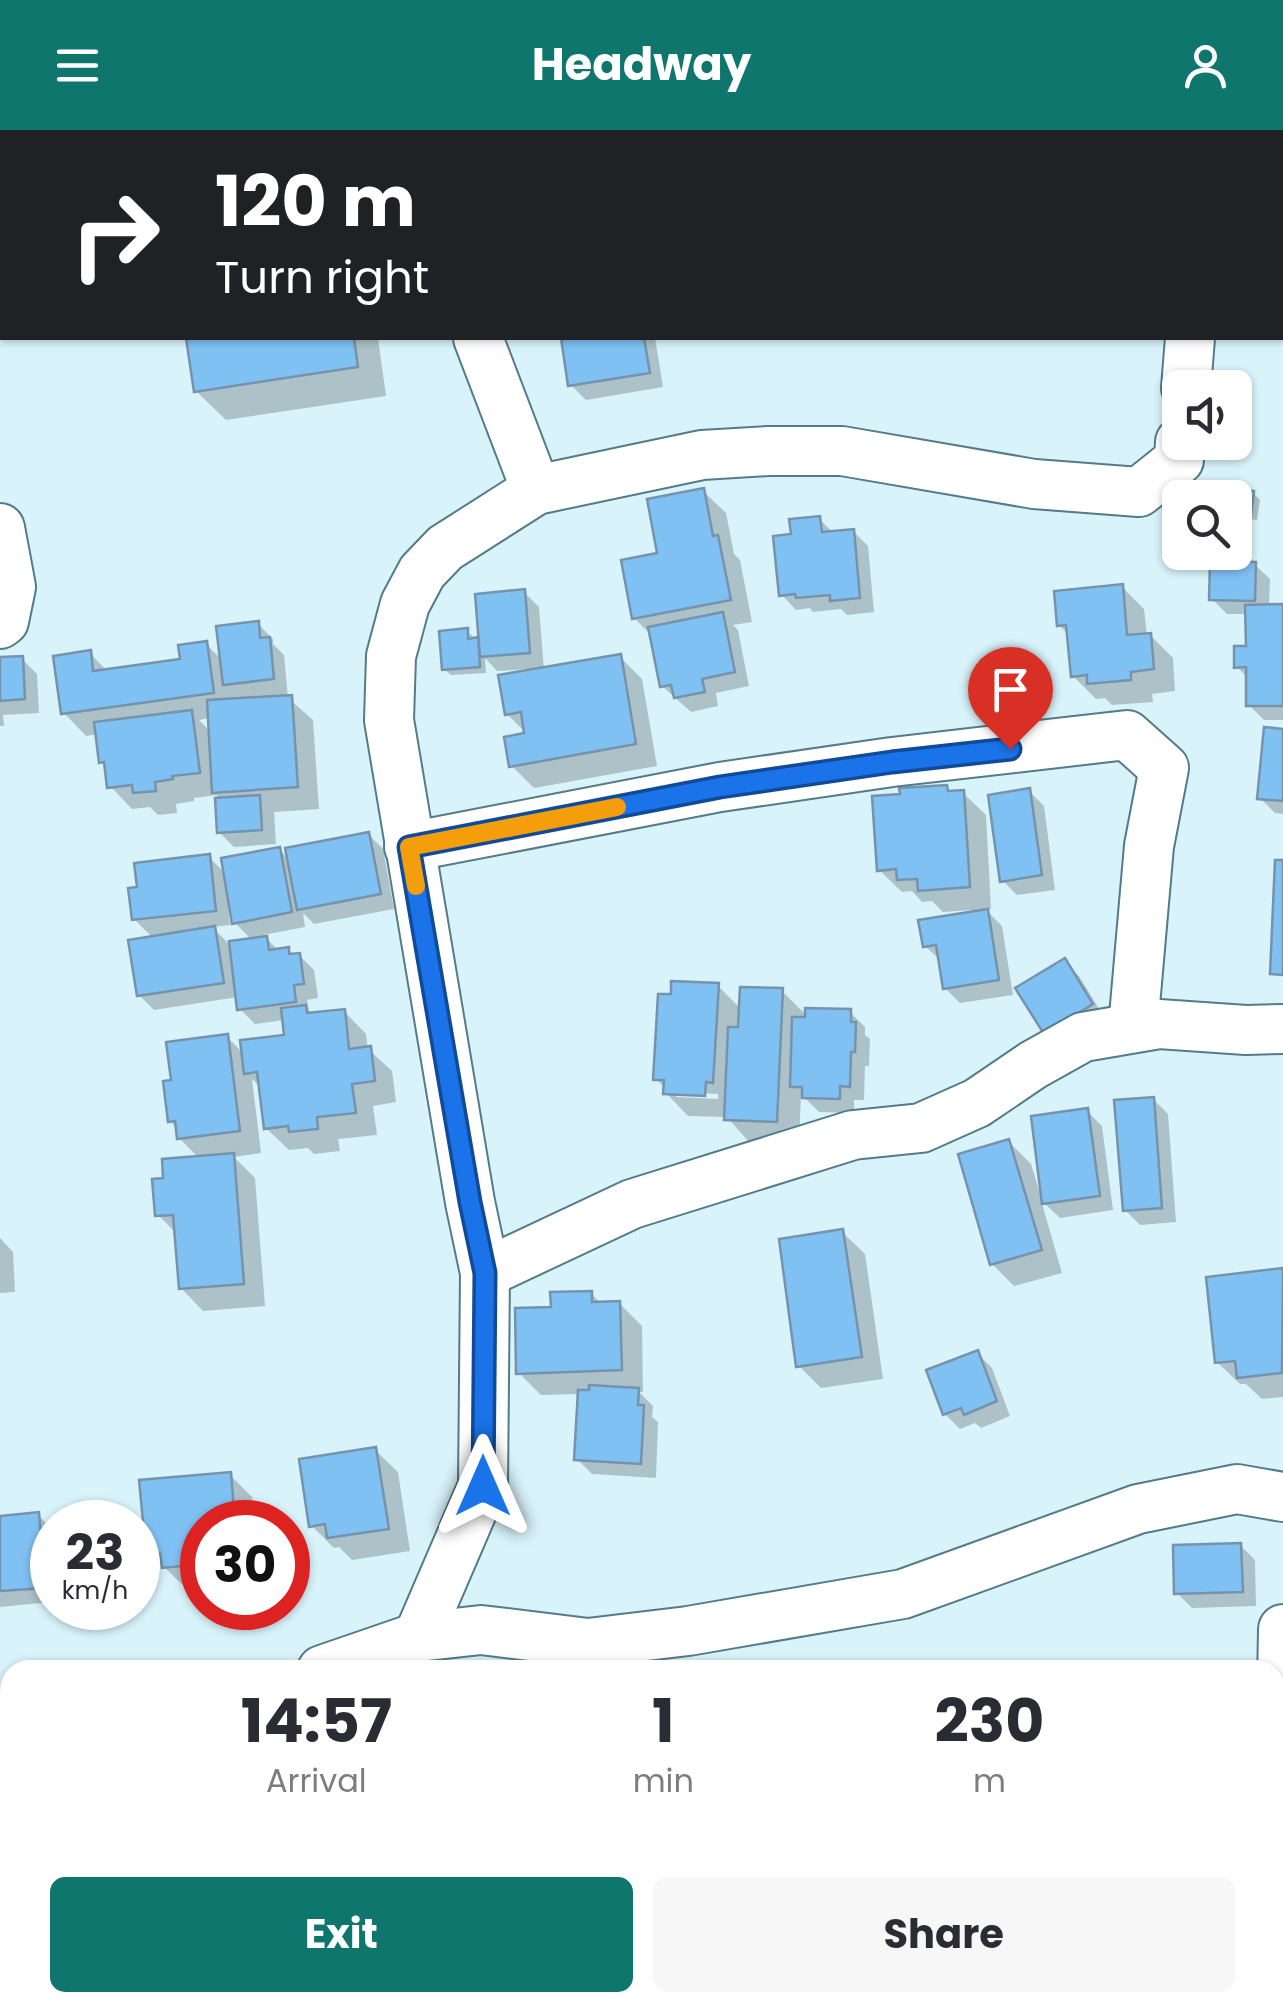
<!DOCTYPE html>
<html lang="en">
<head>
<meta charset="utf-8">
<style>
  :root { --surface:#fff; --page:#f7f7f7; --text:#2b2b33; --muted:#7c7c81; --accent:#0f766e }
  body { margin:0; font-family:Poppins,sans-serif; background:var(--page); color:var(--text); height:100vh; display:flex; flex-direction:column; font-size:38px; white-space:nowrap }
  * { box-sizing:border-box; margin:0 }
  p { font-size:32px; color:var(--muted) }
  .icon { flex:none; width:55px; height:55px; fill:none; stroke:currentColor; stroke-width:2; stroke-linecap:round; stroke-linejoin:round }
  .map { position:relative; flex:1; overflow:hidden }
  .drawer { position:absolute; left:0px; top:1530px; width:1285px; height:352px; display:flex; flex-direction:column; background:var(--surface); border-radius:30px 30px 0 0; box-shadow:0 2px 8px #0004 }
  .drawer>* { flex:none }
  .top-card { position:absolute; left:0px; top:0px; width:1285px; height:210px; box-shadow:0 2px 8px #0004; background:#202124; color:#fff; overflow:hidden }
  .controls { position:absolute; left:1162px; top:240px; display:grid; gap:20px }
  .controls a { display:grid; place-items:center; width:90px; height:90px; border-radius:15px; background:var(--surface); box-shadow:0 2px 8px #0004; font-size:50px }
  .speed { position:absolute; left:30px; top:1370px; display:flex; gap:20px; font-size:50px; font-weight:700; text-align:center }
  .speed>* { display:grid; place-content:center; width:130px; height:130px; border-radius:50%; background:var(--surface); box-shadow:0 2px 8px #0004; line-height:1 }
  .speed small { font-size:25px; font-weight:400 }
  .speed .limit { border:15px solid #d22; background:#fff; color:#111 }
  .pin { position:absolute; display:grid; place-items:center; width:85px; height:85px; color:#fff; margin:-102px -42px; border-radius:50% 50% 50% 0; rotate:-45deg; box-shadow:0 0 10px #0007 }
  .pin .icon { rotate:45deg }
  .me { position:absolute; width:110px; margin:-55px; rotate:0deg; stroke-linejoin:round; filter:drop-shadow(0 0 8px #0008) }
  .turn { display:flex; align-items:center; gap:35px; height:210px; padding:0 50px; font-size:45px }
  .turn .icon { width:130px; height:130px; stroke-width:2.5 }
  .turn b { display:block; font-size:70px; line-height:85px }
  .eta { display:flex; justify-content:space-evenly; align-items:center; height:170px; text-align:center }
  .eta b { font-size:60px; font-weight:700; line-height:70px }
  .primary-button { display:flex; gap:20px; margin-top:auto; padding:20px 50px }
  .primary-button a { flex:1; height:115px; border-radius:15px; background:var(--accent); color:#fff; font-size:40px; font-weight:700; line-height:115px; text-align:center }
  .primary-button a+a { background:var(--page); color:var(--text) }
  header { display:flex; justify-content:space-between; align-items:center; height:130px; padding:0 50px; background:var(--accent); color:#fff; font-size:45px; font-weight:700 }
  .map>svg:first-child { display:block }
  .shadow { fill:#0003; fill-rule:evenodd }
  .building { fill:#80c1f3; stroke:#7693ab; stroke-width:2.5 }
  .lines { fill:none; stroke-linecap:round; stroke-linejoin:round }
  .minor-casing { stroke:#537c88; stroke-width:52 }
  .minor { stroke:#fff; stroke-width:48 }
  .route-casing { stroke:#114b97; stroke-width:25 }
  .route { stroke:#1a73e8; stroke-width:18 }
  .slow { stroke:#f59e0b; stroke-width:18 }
</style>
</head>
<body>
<header><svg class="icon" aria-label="menu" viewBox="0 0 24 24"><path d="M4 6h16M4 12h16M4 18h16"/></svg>Headway<svg class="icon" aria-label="person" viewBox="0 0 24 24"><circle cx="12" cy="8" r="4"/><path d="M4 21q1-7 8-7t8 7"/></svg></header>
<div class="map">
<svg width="1283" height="1882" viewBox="0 0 1283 1882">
  <rect width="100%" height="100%" fill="#d9f3fb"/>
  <g class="shadow">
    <rect x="448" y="0" width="83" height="2"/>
    <path d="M207 208H378L386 266 226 290 196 261 189 210Z"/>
    <path d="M563 208H655L663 257 586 270 571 255Z"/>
    <path d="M703 361 726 383 734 424 740 430 752 492 733 495 738 500 749 556 716 563 718 576 691 582 662 556 652 506 634 488 660 425Z"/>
    <path d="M1253 363 1260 370 1257 390 1235 387V368Z"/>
    <path d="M819 389 834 403 853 401 868 416 874 482 847 485 841 479 813 482 810 478 796 480 781 464 794 407Z"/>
    <path d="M1254 434 1270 449 1269 477H1283V590H1264L1249 575V549L1236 536 1248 518 1247 484H1227L1212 469Z"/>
    <path d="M1122 457 1144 479 1147 506 1150 505 1173 528 1175 561 1152 564 1153 572 1112 575 1105 568 1096 569 1073 546 1069 505 1059 495Z"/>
    <path d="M524 462 539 477 544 540 620 527 642 549 657 636 534 658 511 635 528 605 507 584 530 542 529 539 497 541 485 528 486 543 451 545 444 539 467 501 482 515Z"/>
    <path d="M258 494 273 509V514L284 525 288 568 313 590 319 679 274 682 276 714 234 717 219 702 217 665 194 668V671L176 674 177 683 158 685 150 677 132 679 110 656 107 637 101 631 98 604 86 606 64 583 90 523 108 542 183 531 206 514 222 530ZM210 588 211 602 199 590Z"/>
    <path d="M22 529 37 544 39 583 3 585 4 596H0V530Z"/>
    <path d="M1283 602V684L1275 683 1260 668Z"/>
    <path d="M946 658 952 663H963L986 685 991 779H985L1002 796 1013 865 960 873 945 858 941 831 925 816 971 784V780L943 782 932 771 922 772 912 761 902 762 879 740Z"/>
    <path d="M1029 661 1044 676 1055 760 1017 765 1002 750Z"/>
    <path d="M368 704 383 719 394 779 314 794 303 783 305 797 263 805 279 821 288 819 294 826H300L314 840 318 868 307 870 309 880 313 885 344 881 366 904 368 919 392 941 396 972 373 976 377 1005 338 1009 340 1021 314 1024 308 1018 289 1020 266 998 262 958 252 949 261 1023 234 1027 255 1048 265 1176 203 1181 181 1158 177 1104 158 1085 165 1050 200 1029 179 1008 178 999 170 991 174 952 227 907 244 924 287 907 285 890 255 894 240 879 238 867 154 880 139 865 154 809 134 789 209 727 226 744 279 719 290 731ZM228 776H232L235 793 252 810 228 813 212 797 230 795Z"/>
    <path d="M1064 831 1079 846 1106 890 1060 918Z"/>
    <path d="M718 856 741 879 782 861 807 886 850 882 865 897V905L870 909 869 936H865L864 970H854V983L819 982 801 964 799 1013 749 1012 727 987 688 986 666 963V959L656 949ZM672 962 718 964V969L677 967Z"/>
    <path d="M1153 969 1168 984 1176 1092 1140 1095 1125 1080Z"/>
    <path d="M1087 981 1102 996 1113 1080 1060 1088 1041 1070 1062 1143 1014 1156 992 1134 1009 1012 1031 1034 1041 1067H1044Z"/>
    <path d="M842 1102 865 1124 883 1249 821 1258 799 1236Z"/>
    <path d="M0 1108 13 1122 15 1162 0 1163Z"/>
    <path d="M1283 1141V1267L1262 1269 1246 1254H1240L1217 1232 1209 1149Z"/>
    <path d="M591 1163 601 1174 619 1173 642 1196 643 1262H639L653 1276 652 1287 658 1292 656 1348 592 1344 577 1329 580 1264 541 1265 519 1243 553 1179Z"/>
    <path d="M977 1223 992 1238 1010 1286 981 1298 975 1293 960 1299 945 1284Z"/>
    <path d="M375 1320 398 1342 410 1421 352 1430 339 1417 334 1418 311 1395Z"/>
    <path d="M230 1345 252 1367 254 1392H202V1457L187 1459 148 1422Z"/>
    <path d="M38 1385 52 1399V1472L0 1477V1388Z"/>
    <path d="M1240 1415 1255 1430 1256 1476 1192 1478 1177 1463Z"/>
    <path d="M10 1618V1728L0 1719V1620Z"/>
    <path d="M59 1872H162L163 1882H60Z"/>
    <rect x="171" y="1872" width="118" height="10"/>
    <path d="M296 1872H357L358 1882H296Z"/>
    <rect x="366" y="1872" width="113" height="10"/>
    <path d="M981 1872H1078L1010 1882H991Z"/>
    <path d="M1119 1872H1275L1279 1882H1119Z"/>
  </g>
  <g class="building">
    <path d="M445 0H519V2H446Z"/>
    <path d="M186 208H354L358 237 194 262Z"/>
    <path d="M561 208H644L650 243 568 256Z"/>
    <path d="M1224 357 1254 361 1251 384 1235 382V368H1223Z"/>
    <path d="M704 358 713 406 718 405 731 470 632 489 621 430 657 423 647 369Z"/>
    <path d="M820 386 822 402 854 399 860 468 830 471V465L796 468 795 464 779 466 773 406 791 404 789 389Z"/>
    <path d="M1210 431 1256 432 1255 471 1209 470Z"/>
    <path d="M1123 454 1127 505 1151 503 1154 539 1131 542V550L1087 554V545L1071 547 1066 495 1057 496 1054 461Z"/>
    <path d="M525 459 530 523 480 527 475 464Z"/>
    <path d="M1283 474V576H1246V537L1234 538V516H1246L1245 475Z"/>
    <path d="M723 482 735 542 702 549 705 562 674 568 671 555 660 557 648 497Z"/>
    <path d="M259 491 260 508 270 507 274 549 223 555 216 496Z"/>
    <path d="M468 498V509L478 507 480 537 442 540 439 501Z"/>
    <path d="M207 511 214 563 61 584 53 526 91 520 93 541 180 529 178 515Z"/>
    <path d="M621 524 636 614 509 637 504 607 524 603 521 582 505 585 498 545Z"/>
    <path d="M23 526 25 569 0 571V527Z"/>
    <path d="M292 565 298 657 212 663 207 570Z"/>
    <path d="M192 580 200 643 172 646 173 649 155 652 156 661 133 663 132 655 107 658 104 632 99 633 94 592Z"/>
    <path d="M1264 597 1283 599V671L1257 669Z"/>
    <path d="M947 655 948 661 964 660 970 757 918 761 917 749 897 750 896 739 877 741 872 666 900 664 899 658Z"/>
    <path d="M1030 658 1042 745 1000 752 988 665Z"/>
    <path d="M260 665 262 700 217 703 215 668Z"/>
    <path d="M369 702 381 764 297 780 285 718Z"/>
    <path d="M280 717 292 782 232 794 221 728Z"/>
    <path d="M210 724 216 781 132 790 128 758 137 757 134 733Z"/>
    <path d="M1275 730H1283V845L1270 844Z"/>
    <path d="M988 779 999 850 943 859 936 815 923 817 918 790Z"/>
    <path d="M215 796 224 853 137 866 128 810Z"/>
    <path d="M267 806 269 820 289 817V824L300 823 304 854 294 855 296 872 237 880 229 811Z"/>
    <path d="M1065 828 1093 874 1044 904 1015 858Z"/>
    <path d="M671 851 719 853 713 953 706 952 705 966 663 964 664 950H653L658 864H671Z"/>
    <path d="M740 857 783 858 777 992 724 990 728 897H738Z"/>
    <path d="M306 875 307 883 345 879 349 919 371 916 375 951 352 954 356 983 317 987 318 999 289 1002 288 996 264 999 257 942 244 944 240 910 284 905 281 878Z"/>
    <path d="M805 878 851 879V892H856L855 922H851L850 957 840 956V969L802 968V957H790L792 887H805Z"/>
    <path d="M228 904 240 1001 177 1009 175 991 168 992 163 951 171 950 166 912Z"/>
    <path d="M1154 967 1162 1078 1123 1081 1114 970Z"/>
    <path d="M1088 978 1100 1066 1042 1074 1031 986Z"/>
    <path d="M1009 1009 1042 1120 990 1135 958 1024Z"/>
    <path d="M234 1023 244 1154 179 1159 173 1085 155 1086 152 1049 163 1048 162 1029Z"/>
    <path d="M843 1099 862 1227 796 1237 779 1109Z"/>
    <path d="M1283 1138 1282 1243 1237 1248 1235 1231 1215 1233 1206 1147Z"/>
    <path d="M592 1161V1172L620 1171 622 1240 516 1244 515 1178 551 1177 550 1162Z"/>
    <path d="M978 1220 997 1271 964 1285 961 1278 943 1285 926 1240Z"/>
    <path d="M589 1255 639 1258 638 1275H644L641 1334 574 1330 578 1260H589Z"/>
    <path d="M376 1317 389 1399 327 1408 325 1394 309 1397 299 1329Z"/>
    <path d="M231 1342 235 1392H202V1434L162 1438 160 1423H146L139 1350Z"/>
    <path d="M39 1382 45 1458 0 1461V1386Z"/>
    <path d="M1241 1413 1243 1462 1174 1464 1173 1415Z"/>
    <path d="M10 1615V1701L0 1704V1618Z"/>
    <path d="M57 1872H150L151 1882H58Z"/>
    <rect x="168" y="1872" width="100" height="10"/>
    <rect x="294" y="1872" width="50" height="10"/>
    <path d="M363 1872H459V1882H364Z"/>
    <path d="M1117 1872H1176L1175 1882H1116Z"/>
    <rect x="1188" y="1872" width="69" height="10"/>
  </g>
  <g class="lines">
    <g class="minor-casing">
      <g id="minor">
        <path d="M400 0 401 2"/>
        <path d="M1242 2 1243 0"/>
        <path d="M478 208 536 360"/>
        <path d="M1186 258 1190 208"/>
        <path d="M0 398 11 457 4 491 0 494"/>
        <path d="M409 717 720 657 892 632 1127 605 1164 638 1149 716 1133 898"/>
        <path d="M485 1143 632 1074 853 1005 921 998 977 973 1033 935 1083 907 1159 894 1246 900 1283 899"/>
        <path d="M418 1507 483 1356 485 1143 470 1072 389 590 391 526 405 474 422 442 445 418 536 360 702 325 768 321H842L1034 354 1139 362 1179 330 1180 312"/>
        <path d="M322 1540 418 1507 481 1500 588 1513 688 1501 903 1464 1138 1379 1237 1359 1283 1367"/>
        <path d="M0 1584 10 1583"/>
        <path d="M1276 1882 1283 1499"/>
      </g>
    </g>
    <use href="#minor" class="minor"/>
  </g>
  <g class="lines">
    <g class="route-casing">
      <path id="route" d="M483 1356 485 1143 470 1072 409 717 720 657 892 632 1010 619"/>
    </g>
    <use href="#route" class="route"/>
    <path class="slow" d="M416 756 409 717 617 677"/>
  </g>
</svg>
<div class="controls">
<a><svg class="icon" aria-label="sound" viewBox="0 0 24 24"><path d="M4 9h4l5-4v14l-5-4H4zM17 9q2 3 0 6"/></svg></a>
<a><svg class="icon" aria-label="search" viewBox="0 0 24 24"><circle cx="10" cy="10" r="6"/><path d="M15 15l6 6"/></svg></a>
</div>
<div class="speed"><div>23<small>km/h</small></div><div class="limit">30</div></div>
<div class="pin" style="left:1010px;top:619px;background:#d93025"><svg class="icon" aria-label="arrive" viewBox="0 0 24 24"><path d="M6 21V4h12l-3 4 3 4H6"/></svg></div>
<svg class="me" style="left:483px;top:1356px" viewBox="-20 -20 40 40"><path d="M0-17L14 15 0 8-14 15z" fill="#1a73e8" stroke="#fff" stroke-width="4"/></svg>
<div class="top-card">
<div class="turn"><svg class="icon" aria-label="right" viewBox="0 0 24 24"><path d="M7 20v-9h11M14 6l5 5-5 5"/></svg><div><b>120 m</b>Turn right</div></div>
</div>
<section class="drawer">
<div class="eta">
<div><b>14:57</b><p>Arrival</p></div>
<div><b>1</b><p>min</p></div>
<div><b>230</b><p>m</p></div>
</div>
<div class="primary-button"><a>Exit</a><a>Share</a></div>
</section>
</div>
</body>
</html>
